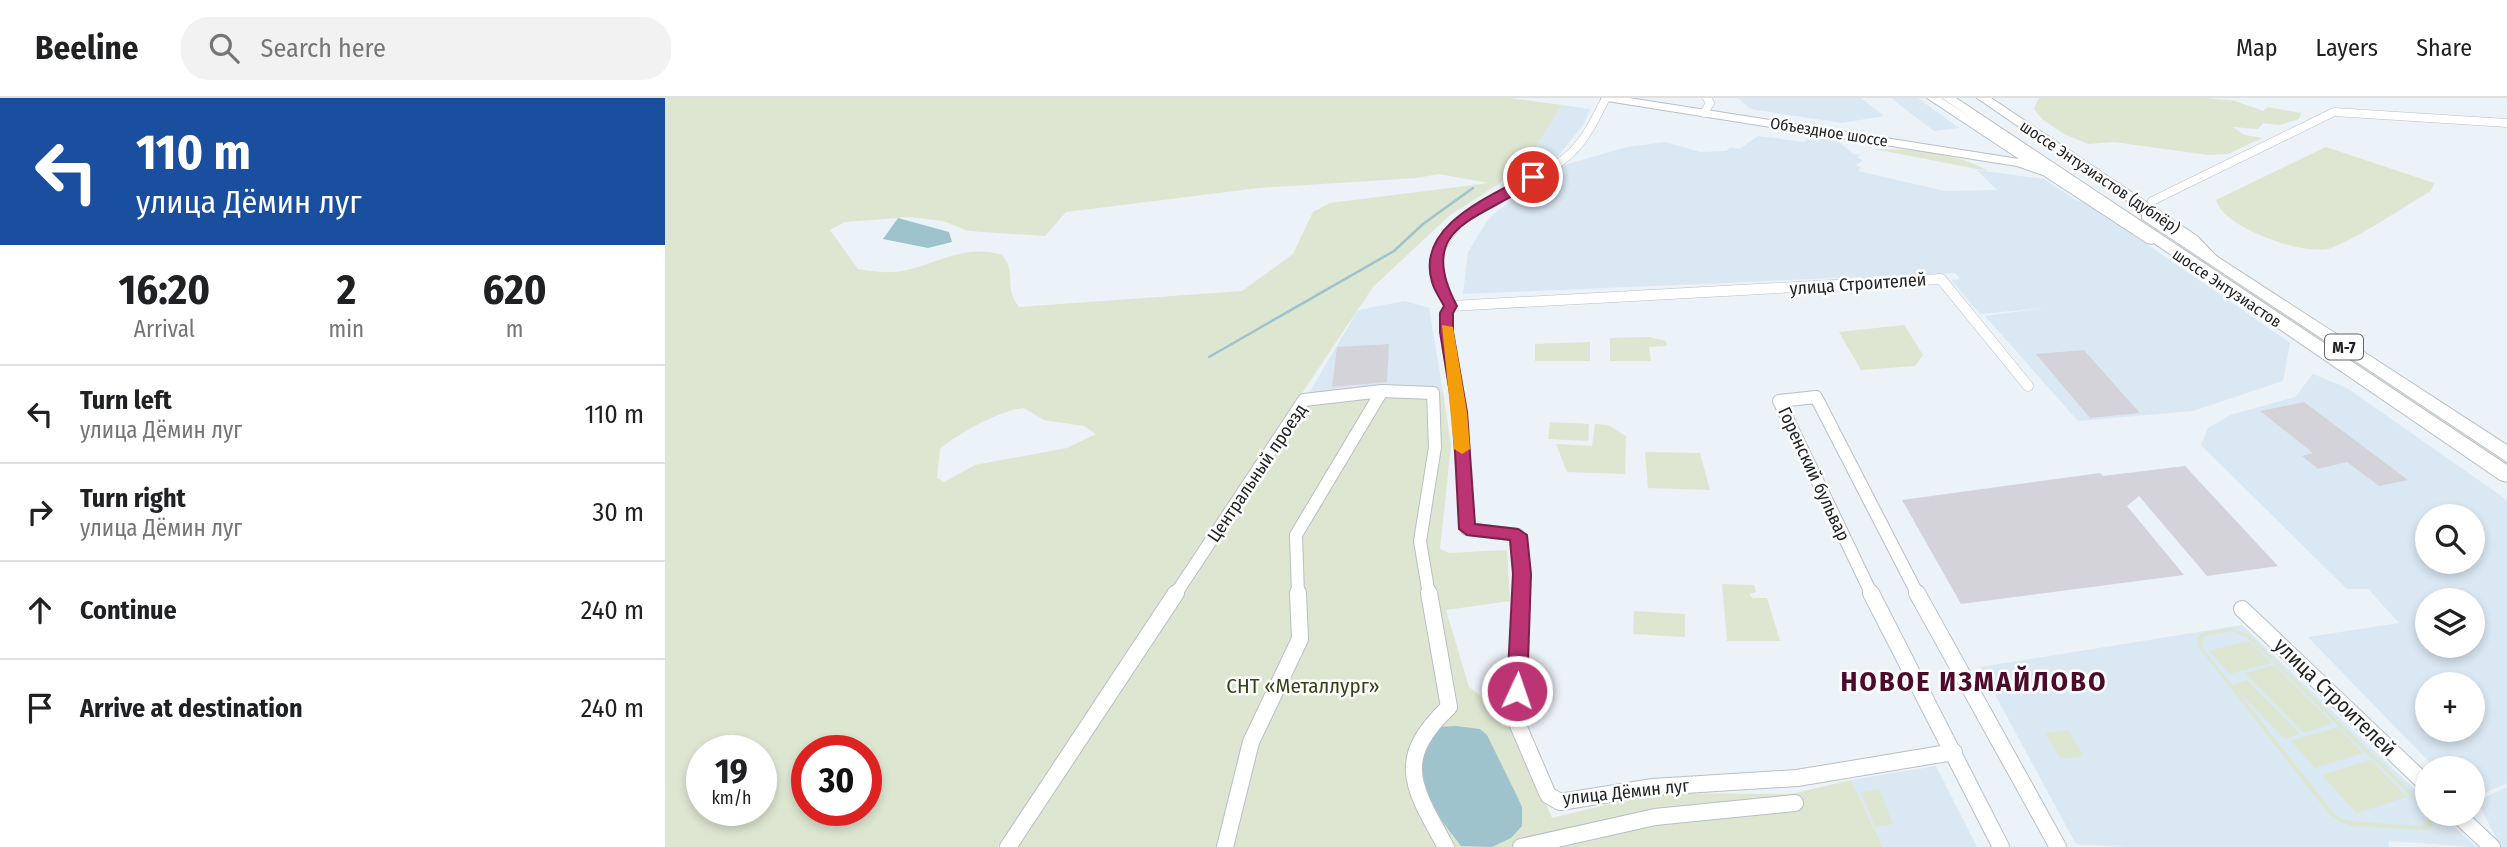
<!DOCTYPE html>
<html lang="en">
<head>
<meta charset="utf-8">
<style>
  :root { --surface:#fff; --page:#f2f2f2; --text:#202124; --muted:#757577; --line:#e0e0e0 }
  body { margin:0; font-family:"Fira Sans Condensed",sans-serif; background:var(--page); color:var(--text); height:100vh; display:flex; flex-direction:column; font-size:26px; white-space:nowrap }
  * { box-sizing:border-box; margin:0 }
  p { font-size:23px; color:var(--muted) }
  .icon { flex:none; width:38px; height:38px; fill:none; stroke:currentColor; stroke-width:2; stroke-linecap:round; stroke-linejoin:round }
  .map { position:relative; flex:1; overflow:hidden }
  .panel { display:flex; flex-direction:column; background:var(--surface); width:665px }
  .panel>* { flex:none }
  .banner { background:#1a4fa0; color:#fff; overflow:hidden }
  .controls { position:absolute; left:1750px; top:406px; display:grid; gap:14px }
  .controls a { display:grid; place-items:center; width:70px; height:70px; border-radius:50%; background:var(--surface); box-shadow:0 4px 10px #0003; font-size:35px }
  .speed { position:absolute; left:21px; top:637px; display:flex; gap:14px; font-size:35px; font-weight:700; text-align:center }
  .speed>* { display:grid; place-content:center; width:91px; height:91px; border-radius:50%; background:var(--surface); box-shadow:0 4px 10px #0003; line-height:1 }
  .speed small { font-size:18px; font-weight:400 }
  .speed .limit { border:10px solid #d22; background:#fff; color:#111 }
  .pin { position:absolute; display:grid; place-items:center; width:60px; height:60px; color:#fff; margin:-30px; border:4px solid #fff; border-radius:50%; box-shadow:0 2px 7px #0007 }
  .me { position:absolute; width:77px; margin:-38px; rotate:3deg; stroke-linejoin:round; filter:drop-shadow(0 0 5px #0008) }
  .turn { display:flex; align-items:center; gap:24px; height:147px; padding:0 21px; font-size:32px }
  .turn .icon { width:91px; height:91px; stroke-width:2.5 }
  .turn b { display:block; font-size:49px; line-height:60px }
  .eta { display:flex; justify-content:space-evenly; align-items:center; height:119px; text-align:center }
  .eta b { font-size:42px; font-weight:700; line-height:49px }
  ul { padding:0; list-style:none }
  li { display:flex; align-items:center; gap:21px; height:98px; padding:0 21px; border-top:2px solid var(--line) }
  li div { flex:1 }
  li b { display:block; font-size:26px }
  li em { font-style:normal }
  header { display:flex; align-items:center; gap:42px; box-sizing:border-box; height:98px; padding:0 35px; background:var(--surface); border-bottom:2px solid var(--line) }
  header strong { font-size:33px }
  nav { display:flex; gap:38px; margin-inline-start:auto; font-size:24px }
  .search { width:490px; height:63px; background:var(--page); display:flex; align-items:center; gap:18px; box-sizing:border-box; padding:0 24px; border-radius:28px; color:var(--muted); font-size:26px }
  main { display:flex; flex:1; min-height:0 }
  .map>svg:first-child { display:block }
  .built { fill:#dae8f3; fill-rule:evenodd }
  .green { fill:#dde6d1; fill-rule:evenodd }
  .water { fill:#9fc3cc }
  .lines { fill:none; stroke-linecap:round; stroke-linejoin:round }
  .stream { stroke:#9fc3cc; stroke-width:2.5 }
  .building { fill:#d5d3da }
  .minor-far3-casing { stroke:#b8bfc5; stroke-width:9 }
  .minor-far2-casing { stroke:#b8bfc5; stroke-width:11 }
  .minor-far1-casing { stroke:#b8bfc5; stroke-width:14 }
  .minor-casing { stroke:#b8bfc5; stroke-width:18 }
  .primary-casing { stroke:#b8bfc5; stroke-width:2 }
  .trunk-casing { stroke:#b8bfc5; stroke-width:2 }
  .minor-far3 { stroke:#fff; stroke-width:8 }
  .minor-far2 { stroke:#fff; stroke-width:10 }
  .minor-far1 { stroke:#fff; stroke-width:12 }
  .minor { stroke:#fff; stroke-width:16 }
  .primary { fill:#fff; fill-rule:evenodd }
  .trunk { fill:#fff; fill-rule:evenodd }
  .route { fill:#bc3473; stroke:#7a224b; stroke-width:2 }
  .slow { fill:#f59e0b }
  .labels { text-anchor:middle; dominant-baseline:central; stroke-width:5; stroke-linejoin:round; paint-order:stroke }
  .far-street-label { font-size:16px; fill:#212325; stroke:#fefefe }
  .shield { fill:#fefefe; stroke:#636566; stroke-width:2 }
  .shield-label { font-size:16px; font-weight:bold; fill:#212325 }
  .street-label { font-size:18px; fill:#212325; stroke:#fefefe }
  .near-park-label { font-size:21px; fill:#354416; stroke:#fefefe }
  .near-street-label { font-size:21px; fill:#212325; stroke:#fefefe }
  .near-district-label { font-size:28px; font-weight:bold; letter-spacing:2px; fill:#4d0b2b; stroke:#fefefe }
</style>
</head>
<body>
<header>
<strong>Beeline</strong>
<div class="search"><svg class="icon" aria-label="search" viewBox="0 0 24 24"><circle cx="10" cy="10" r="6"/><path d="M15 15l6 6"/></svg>Search here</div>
<nav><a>Map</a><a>Layers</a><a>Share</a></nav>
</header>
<main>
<section class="panel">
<div class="banner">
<div class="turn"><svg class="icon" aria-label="left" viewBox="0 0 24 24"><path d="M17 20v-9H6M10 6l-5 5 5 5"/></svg><div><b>110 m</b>улица Дёмин луг</div></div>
</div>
<div class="eta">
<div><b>16:20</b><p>Arrival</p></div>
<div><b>2</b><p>min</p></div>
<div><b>620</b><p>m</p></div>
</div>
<ul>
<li><svg class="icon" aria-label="left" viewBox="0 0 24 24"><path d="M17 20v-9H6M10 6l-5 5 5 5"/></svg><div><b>Turn left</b><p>улица Дёмин луг</p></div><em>110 m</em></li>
<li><svg class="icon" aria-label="right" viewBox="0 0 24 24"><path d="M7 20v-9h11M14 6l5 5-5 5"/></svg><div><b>Turn right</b><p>улица Дёмин луг</p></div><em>30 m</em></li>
<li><svg class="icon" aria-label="ahead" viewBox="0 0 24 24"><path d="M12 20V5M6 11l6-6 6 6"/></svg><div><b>Continue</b></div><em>240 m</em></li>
<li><svg class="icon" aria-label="arrive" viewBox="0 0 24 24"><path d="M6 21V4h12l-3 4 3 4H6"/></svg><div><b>Arrive at destination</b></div><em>240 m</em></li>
</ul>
</section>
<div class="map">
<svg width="1842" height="749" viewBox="0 0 1842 749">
  <rect width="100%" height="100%" fill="#ebf2f8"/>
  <g class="built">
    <path d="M1073 0H1196L1219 18 1177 25 1085 11Z"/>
    <path d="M1226 0H1253L1294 30 1269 33Z"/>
    <path d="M897 7 925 11 919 26 893 58 869 66 852 64 863 49 870 50Z"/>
    <path d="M1093 38 1139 44 1146 38 1173 43 1188 56 1196 57 1192 59 1198 63 1191 67 1196 69 1193 73 1280 93 1332 92 1312 72 1379 81 1411 102 1422 105 1625 245 1618 283 1528 313 1413 323 1320 218 1380 210 1315 216 1286 182 1295 181 1290 175 798 196 803 154 824 120 857 94 890 78 889 70 962 49 1000 44 1035 54 1061 53 1066 49 1074 51Z"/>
    <path d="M740 203 764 210 778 294 742 291 641 300 693 212Z"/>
    <path d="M1648 276 1682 290 1842 402V685L1808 700V670H1770L1643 539 1734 525 1703 491H1682L1536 347 1543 330 1565 317 1630 299ZM1762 418H1808V464H1762ZM1762 502H1808V548H1762ZM1762 586H1808V632H1762Z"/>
    <path d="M1577 527 1762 703V716H1776L1811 749 1724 743V749H1463L1411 746 1315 569Z"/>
    <path d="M1271 668 1312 749H1218L1186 682Z"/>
    <path d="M1842 689V749H1836L1812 703Z"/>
  </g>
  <g class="green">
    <path d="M0 0H845L897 7 870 50 863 49 835 85 784 118 708 189 333 749H0ZM774 76 824 85 665 105 648 114 628 156 577 193 354 209C338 189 352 173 337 157 301 146 276 164 242 172 226 176 209 174 193 171L165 132 180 124 244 119 278 123 304 133 380 138 401 114 593 90 751 80ZM359 310 379 322 419 328 431 336 402 350 310 367 279 384 272 380 275 351C294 335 335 312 359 310ZM37 653H96V712H37ZM142 653H201V712H142Z"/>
    <path d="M1374 0H1542L1570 3 1598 13 1603 9 1636 15 1634 21 1615 27 1598 25 1593 31 1568 29 1579 37 1597 40 1563 56 1543 57 1449 44 1423 46 1399 36 1377 21 1369 11Z"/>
    <path d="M1661 49 1769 85 1766 93C1738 109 1695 139 1666 150 1641 159 1558 130 1551 102Z"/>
    <path d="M1209 51C1245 51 1290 54 1323 73Z"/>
    <path d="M1239 227 1258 257 1250 268 1196 272 1174 234Z"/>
    <path d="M984 239 1001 243 1002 248 984 249 986 263H945V240Z"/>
    <path d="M925 244V263H870V246Z"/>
    <path d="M742 291 778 294 786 347 775 451 784 455 842 452 845 503 781 512 804 589 846 621 887 720 989 695 1126 696 1186 682 1218 749H337L635 302Z"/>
    <path d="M885 324 924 326 923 343 883 341Z"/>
    <path d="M930 326 943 327 961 338 960 376 902 374 891 346 927 348Z"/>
    <path d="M980 354 1035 355 1045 392 983 390Z"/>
    <path d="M1057 486 1089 487 1091 494 1084 496 1087 500H1102L1115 543H1062Z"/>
    <path d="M969 513 1020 516V539L968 536Z"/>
    <path d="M1565 530 1585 537 1762 709V716L1768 720 1767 729 1762 732 1686 728 1675 724 1663 715 1532 547V540L1537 535ZM1567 533 1582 539 1758 710 1763 718 1761 725 1757 728 1684 723 1671 718 1570 590 1620 641 1635 636 1582 582 1567 587 1536 548 1540 538Z"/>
    <path d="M1584 543 1606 565 1565 576 1544 553Z"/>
    <path d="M1609 567 1668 625 1639 635 1580 575Z"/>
    <path d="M1673 629 1698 655 1650 670 1626 643Z"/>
    <path d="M1403 632 1419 658 1396 661 1380 635Z"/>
    <path d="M1706 662 1742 699 1692 715 1657 677Z"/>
    <path d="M1214 691 1228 726 1210 729 1196 694Z"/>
  </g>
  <g class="water">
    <path d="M233 120 284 134 287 144 263 150 218 141Z"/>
    <path d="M791 628 815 631 822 637 852 698 857 709V728L846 740 827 749 796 748C777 722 748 692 756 658 759 648 769 638 774 629Z"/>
  </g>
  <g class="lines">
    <path class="stream" d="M544 259 729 153 758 126 808 90"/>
  </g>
  <g class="building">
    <path d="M724 246 722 284 667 289 672 249Z"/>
    <path d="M1419 252 1456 294 1475 315 1425 320 1371 256Z"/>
    <path d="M1639 304 1743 382 1714 388 1682 364 1653 371 1637 358 1648 355 1595 313Z"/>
    <path d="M1520 368 1613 468 1542 478 1474 398 1462 408 1519 477 1296 506 1237 402 1435 375 1438 378Z"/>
  </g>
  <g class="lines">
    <g class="minor-far3-casing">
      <g id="minor-far3">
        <path d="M1039 15 1045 5 1042 0"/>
        <path d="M1487 103 1669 14 1842 25"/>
        <path d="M787 131C820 96 871 87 906 55 922 40 931 19 941 0"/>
      </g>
    </g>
    <g class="minor-far2-casing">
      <g id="minor-far2">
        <path d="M786 208C773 231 787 269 792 294"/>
        <path d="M786 208 1276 181 1363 288"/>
        <path d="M786 208C770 179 765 156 789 130"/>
        <path d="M717 293 747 294"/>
        <path d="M707 294H716"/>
      </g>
    </g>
    <g class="minor-far1-casing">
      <g id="minor-far1">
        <path d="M791 292 802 431 853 437 856 497"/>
        <path d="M717 293 768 295 770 349 755 443 764 497"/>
        <path d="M510 497 639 302 717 293 631 437 633 497"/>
        <path d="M1207 497 1114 303 1151 299 1253 497"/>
      </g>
    </g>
    <g class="minor-casing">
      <g id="minor">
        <path d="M764 495 784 609C728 662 748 689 781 749"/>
        <path d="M856 495 850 620 883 697 895 704 988 689 1132 680 1289 654"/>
        <path d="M1206 495 1336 749"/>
        <path d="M1252 495 1393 749"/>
        <path d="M1577 511 1762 687"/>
        <path d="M1792 716 1827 749"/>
        <path d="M343 749 511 495"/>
        <path d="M560 749 586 644 635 541 633 495"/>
        <path d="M856 749 990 719 1130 705"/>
      </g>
    </g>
    <g class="primary-casing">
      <g id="primary">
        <path d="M936 0H964L1354 61 1262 0H1276L1494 142 1487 146 1482 145 1378 77 1352 68 942 3Z"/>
        <path d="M1312 0H1326L1532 138 1555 162 1548 166 1543 165 1522 144Z"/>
      </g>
    </g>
    <g class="trunk-casing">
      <g id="trunk">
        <path d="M1277 0H1291L1842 367V384L1835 382Z"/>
        <path d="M1482 113 1842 347V364L1477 121V115Z"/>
      </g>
    </g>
    <use href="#minor-far3" class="minor-far3"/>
    <use href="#minor-far2" class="minor-far2"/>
    <use href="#minor-far1" class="minor-far1"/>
    <use href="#minor" class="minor"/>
    <use href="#primary" class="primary"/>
    <use href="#trunk" class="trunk"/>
  </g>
  <path class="route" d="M865 76 874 79C828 121 745 121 792 208L788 215V234L802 314 810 426 853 431 862 437 866 476 862 593 859 599H845L842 593 848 476 845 442 802 437 794 431 788 314 775 234V215L779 208C775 200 769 192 767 184 750 127 827 98 865 76Z"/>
  <path class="slow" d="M777 227 788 229 802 314 805 351 797 356 789 351Z"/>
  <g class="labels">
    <g class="far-street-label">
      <text transform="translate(1164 34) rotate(9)">Объездное шоссе</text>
      <text transform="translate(1435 79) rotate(34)">шоссе Энтузиастов (дублёр)</text>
      <text transform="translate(1562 190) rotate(34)">шоссе Энтузиастов</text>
    </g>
    <rect class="shield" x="1660" y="236.5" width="38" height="25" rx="5"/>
    <g class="shield-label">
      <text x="1679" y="249">М-7</text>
    </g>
    <g class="street-label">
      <text transform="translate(1193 186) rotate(-4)">улица Строителей</text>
      <text transform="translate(592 375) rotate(-56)">Центральный проезд</text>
      <text transform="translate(1149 376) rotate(65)">Горенский бульвар</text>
      <text transform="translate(961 694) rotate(-6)">улица Дёмин луг</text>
    </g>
    <g class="near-park-label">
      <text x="638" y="588">СНТ «Металлург»</text>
    </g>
    <g class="near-street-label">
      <text transform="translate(1670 599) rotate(44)">улица Строителей</text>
    </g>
    <g class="near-district-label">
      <text x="1309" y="583">НОВОЕ ИЗМАЙЛОВО</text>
    </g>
  </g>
</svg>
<div class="controls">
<a><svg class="icon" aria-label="search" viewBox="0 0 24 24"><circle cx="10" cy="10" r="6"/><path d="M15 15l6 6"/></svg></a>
<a><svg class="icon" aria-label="layers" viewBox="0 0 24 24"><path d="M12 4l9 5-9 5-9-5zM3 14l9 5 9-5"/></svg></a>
<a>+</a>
<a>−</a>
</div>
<div class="speed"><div>19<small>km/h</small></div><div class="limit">30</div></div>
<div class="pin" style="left:868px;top:79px;background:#d93025"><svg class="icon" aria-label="arrive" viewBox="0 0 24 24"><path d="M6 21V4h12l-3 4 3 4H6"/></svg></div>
<svg class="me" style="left:852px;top:593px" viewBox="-20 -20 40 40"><circle r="17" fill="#bc3473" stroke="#fff" stroke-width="3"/><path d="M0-11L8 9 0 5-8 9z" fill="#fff"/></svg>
</div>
</main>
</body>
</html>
